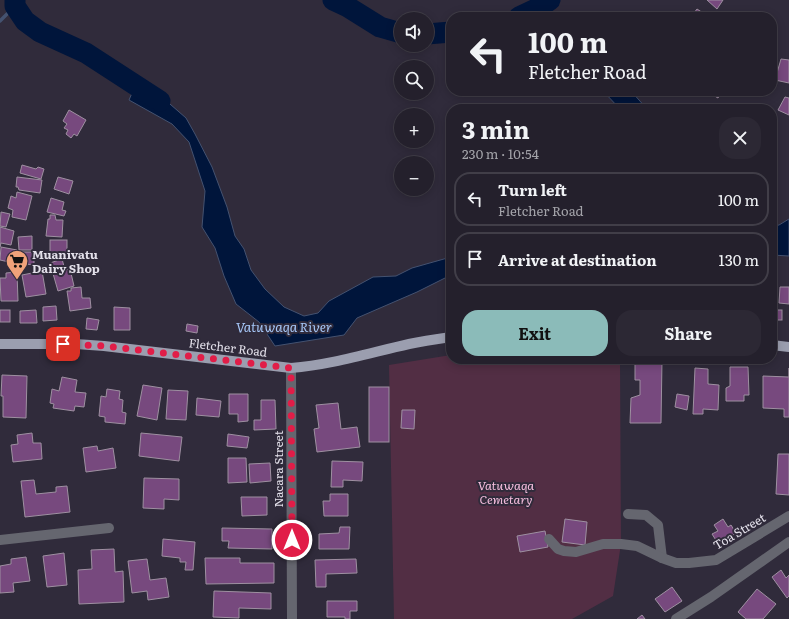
<!DOCTYPE html>
<html lang="en">
<head>
<meta charset="utf-8">
<style>
  :root { --surface:#24202c; --page:#2c2834; --text:#f1f3f6; --muted:#a3a3a9; --line:#413e48; --accent:#8bbbb9 }
  body { margin:0; font-family:Literata,serif; background:var(--page); color:var(--text); height:100vh; display:flex; flex-direction:column; font-size:15px; white-space:nowrap }
  * { box-sizing:border-box; margin:0 }
  p { font-size:13px; color:var(--muted) }
  .icon { flex:none; width:22px; height:22px; fill:none; stroke:currentColor; stroke-width:2; stroke-linecap:round; stroke-linejoin:round }
  .map { position:relative; flex:1; overflow:hidden }
  .drawer { position:absolute; left:446px; top:104px; width:331px; height:260px; display:flex; flex-direction:column; background:var(--surface); border-radius:16px; box-shadow:0 2px 10px #0003,0 0 0 1px var(--line) }
  .drawer>* { flex:none }
  .top-card { position:absolute; left:446px; top:12px; width:331px; height:84px; border-radius:16px; box-shadow:0 2px 10px #0003,0 0 0 1px var(--line); background:#24202c; color:var(--text); overflow:hidden }
  .buttons { position:absolute; left:394px; top:12px; display:grid; gap:8px }
  .buttons a { display:grid; place-items:center; width:40px; height:40px; border-radius:50%; background:var(--surface); box-shadow:0 2px 10px #0003,0 0 0 1px var(--line); font-size:20px }
  .pin { position:absolute; display:grid; place-items:center; width:34px; height:34px; color:#fff; margin:-17px; border-radius:8px; box-shadow:0 2px 6px #0006 }
  .me { position:absolute; width:44px; margin:-22px; rotate:0deg; stroke-linejoin:round; filter:drop-shadow(0 0 3px #0008) }
  .turn { display:flex; align-items:center; gap:14px; height:84px; padding:0 16px; font-size:18px }
  .turn .icon { width:52px; height:52px; stroke-width:2.5 }
  .turn b { display:block; font-size:28px; line-height:34px }
  .round { display:grid; place-items:center; flex:none; width:42px; height:42px; border-radius:16px; background:var(--page) }
  .summary { display:flex; align-items:center; justify-content:space-between; height:68px; padding:0 16px }
  h1 { font-size:24px; font-weight:700; line-height:30px }
  .button { display:flex; gap:8px; margin-top:auto; padding:8px 16px }
  .button a { flex:1; height:46px; border-radius:16px; background:var(--accent); color:#111; font-size:16px; font-weight:700; line-height:46px; text-align:center }
  .button a+a { background:var(--page); color:var(--text) }
  ul { padding:0; list-style:none }
  li { display:flex; align-items:center; gap:12px; height:54px; margin:0 8px 6px; padding:0 8px; border:2px solid var(--line); border-radius:16px }
  li div { flex:1 }
  li b { display:block; font-size:15px }
  li em { font-style:normal }
  .map>svg:first-child { display:block }
  .green { fill:#522e44 }
  .water { fill:#00153b; stroke:#445270 }
  .lines { fill:none; stroke-linecap:round; stroke-linejoin:round }
  .stream { stroke:#445270; stroke-width:3.5 }
  .river { stroke:#00153b; stroke-width:21 }
  .building { fill:#77497e; stroke:#9e90a1 }
  .minor { stroke:#65666f; stroke-width:10 }
  .major { stroke:#9b9eaf; stroke-width:10 }
  .route { stroke:#e11d48; stroke-width:7; stroke-dasharray:0 12.6 }
  .labels { text-anchor:middle; dominant-baseline:central; stroke-width:4; stroke-linejoin:round; paint-order:stroke }
  .poi-label { font-size:12px; font-weight:bold; fill:#e3e0ea; stroke:#302b3b; text-anchor:start }
  .street-label { font-size:12px; fill:#e3e0ea; stroke:#302b3b }
  .park-label { font-size:12px; font-style:italic; fill:#f6bede; stroke:#302b3b }
  .water-label { font-size:13px; font-style:italic; fill:#a7c8f9; stroke:#302b3b }
</style>
</head>
<body>
<div class="map">
<svg width="789" height="619" viewBox="0 0 789 619">
  <rect width="100%" height="100%" fill="#302b3b"/>
  <path class="green" d="M451 355V359H620L621 544 613 596 572 619H394L389 365Z"/>
  <g class="water">
    <path d="M139 77 186 118 195 134 212 167 227 207 235 236 244 249 251 270 265 289 284 307 304 316 318 313 329 301 373 277 396 276 412 268 451 257V277L445 278 417 292 357 318 344 335 275 346 259 322 236 304 224 276 215 248 202 227 205 191 189 142 172 124 129 100Z"/>
    <path d="M603 91H631L647 109H620Z"/>
    <path d="M789 219V256L772 255V226L779 225Z"/>
  </g>
  <g class="lines">
    <path class="stream" d="M0 21 15 6"/>
    <g class="river">
      <path d="M15 0V6L25 21 40 32 86 53 160 101"/>
      <path d="M333 0 348 7 380 27 401 33"/>
      <path d="M519 17 540 7 550 0"/>
      <path d="M427 34 451 32"/>
    </g>
  </g>
  <g class="building">
    <path d="M707 0H723L717 9Z"/>
    <path d="M697 9 709 17H691Z"/>
    <path d="M781 59 789 60V83L775 80Z"/>
    <path d="M706 91H722L718 98Z"/>
    <path d="M785 97 789 98V115L778 110Z"/>
    <path d="M69 110 86 120 77 136 74 134 71 138 66 134 68 130 64 128 67 124 63 121Z"/>
    <path d="M22 165 36 169 38 167 44 169 41 179 20 173Z"/>
    <path d="M17 177 42 180 40 193 19 190 18 187H16Z"/>
    <path d="M58 177 73 181 69 194 54 189Z"/>
    <path d="M17 192 32 196 26 220 12 217 13 210 8 208 11 196 16 198Z"/>
    <path d="M51 198 64 202 62 210 66 211 64 216 47 212Z"/>
    <path d="M1 212 10 214 6 227 0 226Z"/>
    <path d="M50 215H55L56 220H63L62 237 46 236 48 219H50Z"/>
    <path d="M0 227 14 231 11 245 1 243 0 247Z"/>
    <path d="M32 236V250H19L18 237Z"/>
    <rect x="50" y="240" width="17" height="16"/>
    <path d="M1 247 17 250 13 267 8 266 9 262 0 260Z"/>
    <path d="M19 252H34V265L18 263Z"/>
    <path d="M62 259 65 270 70 269 74 286 58 291 50 263Z"/>
    <path d="M42 271 46 294 26 297 22 275Z"/>
    <path d="M17 272 18 301H1L0 278H6V273Z"/>
    <path d="M81 287 82 298H90L91 308 70 311 67 291H71V288Z"/>
    <path d="M780 287H789V304L779 303Z"/>
    <path d="M56 306 57 320 43 321V307Z"/>
    <path d="M114 307 130 308V330H114Z"/>
    <rect x="0" y="310" width="10" height="12"/>
    <path d="M36 310 37 323H20V311Z"/>
    <rect x="772" y="310" width="10" height="10"/>
    <path d="M87 318 99 320 97 330 86 329Z"/>
    <path d="M187 324 198 326 197 333 186 331Z"/>
    <path d="M635 360H662L661 423H630L631 398 640 395V380H635Z"/>
    <path d="M730 367H748L749 395H744V401H726V388L730 386Z"/>
    <path d="M695 368 708 369V384L719 385 718 410 703 409V414H693Z"/>
    <path d="M789 368V417H784V409L763 408V376L789 377Z"/>
    <path d="M2 375 27 376 26 418 3 417V396H1Z"/>
    <path d="M62 377 77 380 75 392 86 393 84 407 75 406 74 411 53 408 54 404 50 403 52 389 59 391Z"/>
    <path d="M143 385 162 388 157 420 137 416Z"/>
    <rect x="369" y="387" width="20" height="55"/>
    <path d="M107 389 120 391 119 399 123 400 122 412 126 413 125 424 105 422V417L99 416 101 396 106 397Z"/>
    <path d="M168 390 188 391 186 420 166 419Z"/>
    <path d="M229 394H248V421L238 422V414H229Z"/>
    <path d="M677 394 689 396 687 410 675 407Z"/>
    <path d="M197 398 221 401 219 417 196 415Z"/>
    <path d="M261 400H275L276 429 254 430V420H261Z"/>
    <path d="M338 403 341 429 357 427 360 447 317 452 314 429 319 428 316 405Z"/>
    <path d="M402 410H415L414 429 401 428Z"/>
    <path d="M32 433 33 443H41L42 459 13 462 11 445 18 444 17 435Z"/>
    <path d="M141 433 182 437 179 461 139 456Z"/>
    <path d="M228 434 249 437 247 448 227 446Z"/>
    <path d="M97 446 98 451 113 448 116 468 86 472 83 448Z"/>
    <path d="M778 454H789V495L776 494Z"/>
    <path d="M228 458H246L247 482 228 483Z"/>
    <path d="M332 461 363 462 362 481 343 480V487H331Z"/>
    <path d="M270 463 271 481 250 483 249 464Z"/>
    <path d="M144 478 179 479V500L164 499V509L143 508Z"/>
    <path d="M34 480 36 494 56 492V487L67 486 70 512 25 517 21 481Z"/>
    <path d="M330 494H348V516H324L323 501H330Z"/>
    <path d="M241 497H267V515L242 516Z"/>
    <path d="M565 519 587 522 585 545 562 542Z"/>
    <path d="M723 519 728 527 731 525 736 533 719 545 712 534 718 531 714 525Z"/>
    <path d="M340 527H350L349 549H319V534L339 533Z"/>
    <path d="M222 528 272 529V549L228 548 229 541H222Z"/>
    <path d="M545 531 548 547 520 552 517 536Z"/>
    <path d="M163 539 195 542 193 570H185L186 562H180V558L162 556Z"/>
    <path d="M114 549 115 572 123 571 124 602 79 604 78 570 92 569 91 550Z"/>
    <path d="M64 553 67 585 47 587 43 556Z"/>
    <path d="M26 557 30 581 13 583 14 592 0 593V566L11 564V559Z"/>
    <path d="M205 558H240V563H274V583L206 584Z"/>
    <path d="M147 559 150 580 166 578 169 597 148 600 147 591 132 593 128 561Z"/>
    <path d="M356 559 357 573 326 574V587H316L315 560Z"/>
    <path d="M781 570 786 578 789 575V596L787 598 772 577Z"/>
    <path d="M672 587 682 601 665 612 655 599Z"/>
    <path d="M757 589 776 604 763 619H746L738 612Z"/>
    <path d="M214 591 271 593V609L239 608V618L213 617Z"/>
    <path d="M327 601H357V611H350V619H345V617H327Z"/>
    <path d="M642 615 645 619H637Z"/>
  </g>
  <g class="lines">
    <g class="minor">
      <path d="M291 368 292 619"/>
      <path d="M628 514 646 515 658 525 662 558"/>
      <path d="M549 539 558 549 564 551 576 552 603 544H621L637 546 662 558 676 563H689L716 560 789 516"/>
      <path d="M0 540 109 528"/>
      <path d="M676 619 711 597 789 542"/>
    </g>
    <g class="major">
      <path d="M0 344H76L104 346 291 368C331 365 369 353 409 344 423 341 437 339 451 337"/>
      <path d="M772 345 789 347"/>
    </g>
  </g>
  <g class="lines">
    <path class="route" d="M63 344 104 346 291 368 292 540"/>
  </g>
  <defs>
    <g id="supermarket-pin" transform="scale(1.15)"><path d="M0 17L-7.5 6A9.5 9.5 0 1 1 7.5 6Z" fill="#f0a27a" stroke="#302b3b"/><path d="M-6-5.5h2.5l.6 2H6L4.5 2H-2.5L-4.4-4H-6ZM-1.5 3.2a1.3 1.3 0 1 0 .1 0ZM3 3.2a1.3 1.3 0 1 0 .1 0Z" fill="#111"/></g>
  </defs>
  <g fill-rule="evenodd">
    <use href="#supermarket-pin" x="17" y="261"/>
  </g>
  <g class="labels">
    <g class="poi-label">
      <text x="32" y="254">Muanivatu<tspan x="32" dy="14">Dairy Shop</tspan></text>
    </g>
    <g class="street-label">
      <text transform="translate(228 347) rotate(7)">Fletcher Road</text>
      <text transform="translate(278 469) rotate(-90)">Nacara Street</text>
      <text transform="translate(739 531) rotate(-31)">Toa Street</text>
    </g>
    <g class="park-label">
      <text x="506" y="485">Vatuwaqa<tspan x="506" dy="14">Cemetary</tspan></text>
    </g>
    <g class="water-label">
      <text x="284" y="326">Vatuwaqa River</text>
    </g>
  </g>
</svg>
<div class="buttons">
<a><svg class="icon" aria-label="sound" viewBox="0 0 24 24"><path d="M4 9h4l5-4v14l-5-4H4zM17 9q2 3 0 6"/></svg></a>
<a><svg class="icon" aria-label="search" viewBox="0 0 24 24"><circle cx="10" cy="10" r="6"/><path d="M15 15l6 6"/></svg></a>
<a>+</a>
<a>−</a>
</div>
<div class="pin" style="left:63px;top:344px;background:#d93025"><svg class="icon" aria-label="arrive" viewBox="0 0 24 24"><path d="M6 21V4h12l-3 4 3 4H6"/></svg></div>
<svg class="me" style="left:292px;top:540px" viewBox="-20 -20 40 40"><circle r="17" fill="#e11d48" stroke="#fff" stroke-width="3"/><path d="M0-11L8 9 0 5-8 9z" fill="#fff"/></svg>
<div class="top-card">
<div class="turn"><svg class="icon" aria-label="left" viewBox="0 0 24 24"><path d="M17 20v-9H6M10 6l-5 5 5 5"/></svg><div><b>100 m</b>Fletcher Road</div></div>
</div>
<section class="drawer">
<div class="summary"><div><h1>3 min</h1><p>230 m · 10:54</p></div><a class="round"><svg class="icon" aria-label="close" viewBox="0 0 24 24"><path d="M6 6l12 12M18 6L6 18"/></svg></a></div>
<ul>
<li><svg class="icon" aria-label="left" viewBox="0 0 24 24"><path d="M17 20v-9H6M10 6l-5 5 5 5"/></svg><div><b>Turn left</b><p>Fletcher Road</p></div><em>100 m</em></li>
<li><svg class="icon" aria-label="arrive" viewBox="0 0 24 24"><path d="M6 21V4h12l-3 4 3 4H6"/></svg><div><b>Arrive at destination</b></div><em>130 m</em></li>
</ul>
<div class="button"><a>Exit</a><a>Share</a></div>
</section>
</div>
</body>
</html>
